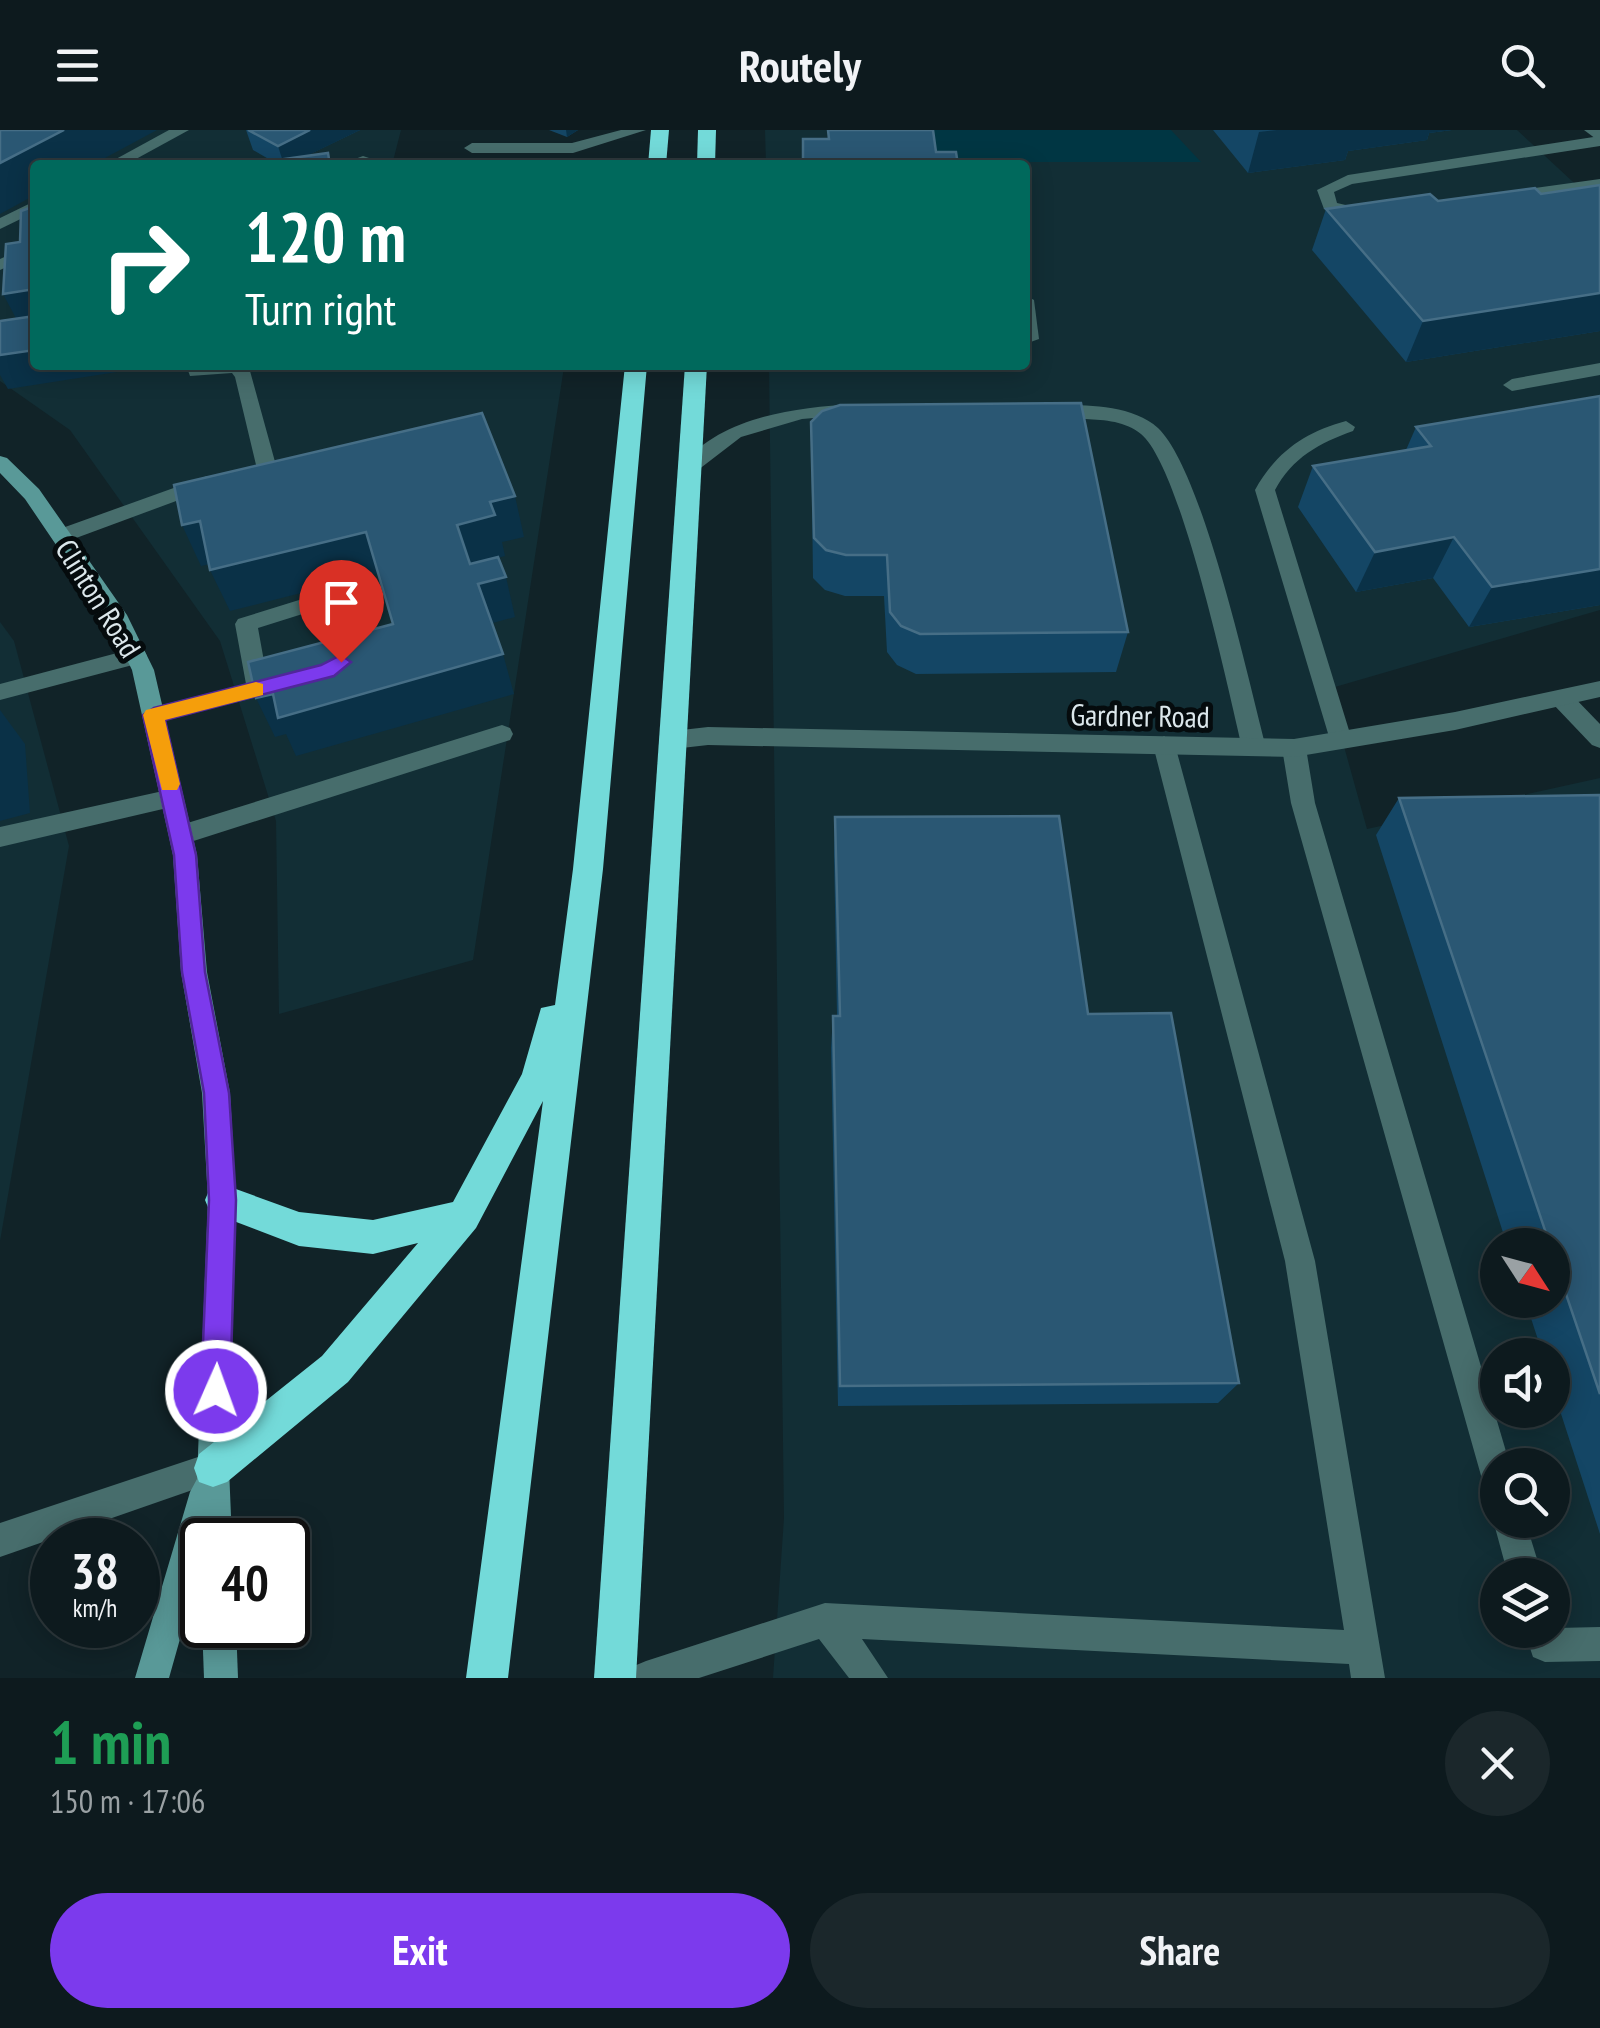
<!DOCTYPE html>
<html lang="en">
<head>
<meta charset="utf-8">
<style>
  :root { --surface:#0d1a1e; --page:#1b272b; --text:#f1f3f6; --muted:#9aa1a4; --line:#2d383c; --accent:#7c3aed }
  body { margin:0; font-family:"PT Sans Narrow",sans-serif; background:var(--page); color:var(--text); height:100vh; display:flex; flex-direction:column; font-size:38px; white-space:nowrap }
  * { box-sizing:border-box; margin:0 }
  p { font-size:32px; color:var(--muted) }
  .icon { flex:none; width:55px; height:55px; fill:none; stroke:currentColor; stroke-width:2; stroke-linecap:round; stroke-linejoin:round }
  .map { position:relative; height:1548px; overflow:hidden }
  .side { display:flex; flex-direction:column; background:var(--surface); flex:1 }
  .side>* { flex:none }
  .hud { position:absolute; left:30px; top:30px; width:1000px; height:210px; border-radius:10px; box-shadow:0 5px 25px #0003,0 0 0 2px var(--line); background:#00695c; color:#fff; overflow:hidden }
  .needle { width:65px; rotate:126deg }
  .fabs { position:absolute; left:1480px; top:1098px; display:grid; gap:20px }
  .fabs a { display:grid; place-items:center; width:90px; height:90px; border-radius:50%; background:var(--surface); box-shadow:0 5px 25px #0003,0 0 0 2px var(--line); font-size:50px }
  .speed { position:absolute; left:30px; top:1388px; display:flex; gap:20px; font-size:50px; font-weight:700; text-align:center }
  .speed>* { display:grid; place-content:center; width:130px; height:130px; border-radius:50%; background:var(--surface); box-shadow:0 5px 25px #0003,0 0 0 2px var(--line); line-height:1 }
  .speed small { font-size:25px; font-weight:400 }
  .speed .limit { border:5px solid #111; border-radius:15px; background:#fff; color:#111 }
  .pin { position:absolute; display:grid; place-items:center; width:85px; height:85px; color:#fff; margin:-102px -42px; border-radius:50% 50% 50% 0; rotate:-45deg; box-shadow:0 0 10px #0007 }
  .pin .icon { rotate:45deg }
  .me { position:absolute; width:110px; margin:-55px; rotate:2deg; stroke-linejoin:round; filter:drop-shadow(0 0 8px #0008) }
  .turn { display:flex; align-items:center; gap:35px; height:210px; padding:0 50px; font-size:45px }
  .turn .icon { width:130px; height:130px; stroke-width:2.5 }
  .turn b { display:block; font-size:70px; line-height:85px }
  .round { display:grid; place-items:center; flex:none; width:105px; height:105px; border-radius:52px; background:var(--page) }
  .overview { display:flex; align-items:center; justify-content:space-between; height:170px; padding:0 50px }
  h1 { font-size:60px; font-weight:700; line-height:75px; color:#1e9e55 }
  .primary-button { display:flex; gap:20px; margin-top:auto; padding:20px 50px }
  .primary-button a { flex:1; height:115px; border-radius:60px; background:var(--accent); color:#fff; font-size:40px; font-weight:700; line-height:115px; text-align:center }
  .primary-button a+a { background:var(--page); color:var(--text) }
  header { display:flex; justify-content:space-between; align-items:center; height:130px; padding:0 50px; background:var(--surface); font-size:45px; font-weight:700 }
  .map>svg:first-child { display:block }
  .built { fill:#122e35; fill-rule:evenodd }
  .green { fill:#003643 }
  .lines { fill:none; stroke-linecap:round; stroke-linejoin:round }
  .lane { fill:#476d6c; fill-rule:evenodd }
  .street { fill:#476d6c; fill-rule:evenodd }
  .secondary { fill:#599998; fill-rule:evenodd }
  .highway { fill:#73dad9; fill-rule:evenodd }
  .wall { fill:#144665 }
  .shaded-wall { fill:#0a3147 }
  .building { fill:#2a5773; stroke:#466e86; stroke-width:2.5 }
  .route { fill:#7c3aed; stroke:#51269a; stroke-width:2.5 }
  .slow { fill:#f59e0b }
  .labels { text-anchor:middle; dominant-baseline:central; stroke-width:10; stroke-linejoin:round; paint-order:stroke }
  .street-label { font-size:30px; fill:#dce7eb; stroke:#050b0d }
</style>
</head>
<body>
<header><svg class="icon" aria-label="menu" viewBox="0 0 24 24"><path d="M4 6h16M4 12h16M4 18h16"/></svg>Routely<svg class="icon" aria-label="search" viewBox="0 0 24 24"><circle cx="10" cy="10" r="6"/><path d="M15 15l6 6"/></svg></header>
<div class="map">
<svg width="1600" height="1548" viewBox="0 0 1600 1548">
  <rect width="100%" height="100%" fill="#112328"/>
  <g class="built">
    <path d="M0 0H401L392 35H35V235L564 237 473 830 279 884 276 691 220 511 70 300 0 251Z"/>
    <path d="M765 0H1517L1600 77V480L1328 559 1367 699 1600 648V1548H773L784 1388 769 235H1025V35H766ZM1498 1115H1552V1170H1498ZM1498 1225H1552V1280H1498ZM1498 1335H1552V1390H1498ZM1498 1445H1552V1500H1498Z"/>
    <path d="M0 492 14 511 69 716 0 1111Z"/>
  </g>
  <path class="green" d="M892 0H1171L1201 32H951Z"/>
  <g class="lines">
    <g class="lane">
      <path d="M169 0H189L125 35H105Z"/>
      <path d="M621 0H646L573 23H472L464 18 472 13H572Z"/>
      <path d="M1600 6V16L1352 54 1334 62 1337 73 1372 81V87C1355 91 1339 87 1324 79L1317 60 1348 45Z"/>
      <path d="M363 26 369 28 371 35H339Z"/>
      <path d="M1600 49V59L1505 72 1497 67 1505 62Z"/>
      <path d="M35 71V82L0 99V88Z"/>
      <path d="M35 113V124L0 140V129Z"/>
      <path d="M1025 165 1034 170 1039 209 1025 214Z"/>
      <path d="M1600 233V245L1512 261 1503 255 1512 249Z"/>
      <path d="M186 235H244L250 241 277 339 274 343H260L257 339 235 247 232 243 190 246Z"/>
      <path d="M854 274 863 280 861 284 802 289 741 307 698 340H684L681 336C722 286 794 278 854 274Z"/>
      <path d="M1062 275C1092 275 1134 276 1158 298 1203 341 1248 549 1266 617L1262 623 1254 626 1242 617C1228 558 1181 337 1141 304 1111 279 1057 297 1040 281L1042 277Z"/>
      <path d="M1346 291 1355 297 1353 301C1319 313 1292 328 1275 360L1352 610 1341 619 1330 610 1255 360C1276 322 1305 302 1346 291Z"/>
      <path d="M207 346 217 352 214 357 68 411H54L51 406 54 401Z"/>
      <path d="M312 466 332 471 335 476 352 532 341 545H325L322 539 329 530 312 481 258 498 267 548 285 544 293 546 296 552 293 558 154 593 146 591 143 585 146 579 246 554 235 494 238 489Z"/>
      <path d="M136 518 144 520 147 526 144 532 0 570V554Z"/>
      <path d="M1561 560 1569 562 1600 594V618L1592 615 1553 574 1550 568 1553 562Z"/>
      <path d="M502 595 510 598 513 604 510 610 181 715 172 712 169 705 172 698 181 695Z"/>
      <path d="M1164 606 1175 615 1315 1131 1385 1548H1351L1349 1534 862 1509 888 1548H849L819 1509 699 1548H629L634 1536 646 1531 825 1473 1344 1500 1285 1131 1153 615Z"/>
      <path d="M1294 609 1306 618 1315 673 1510 1335H1498V1365L1487 1360 1482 1349 1291 673 1282 618Z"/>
      <path d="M172 659 180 661 184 668 180 675 0 717V697Z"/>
      <path d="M1498 1378V1390H1525L1542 1445H1508L1493 1390Z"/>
      <path d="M1552 1488 1557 1498 1600 1497V1531L1545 1532 1533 1527 1524 1500H1552Z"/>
    </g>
    <g class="street">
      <path d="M1584 0H1600V12Z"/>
      <path d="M1600 551V567L1455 600 1294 627 708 615 673 619 662 610 673 601 708 597 1294 609 1455 582Z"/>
      <path d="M213 1322 224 1327 229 1338 224 1349 0 1427V1393Z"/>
    </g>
    <g class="secondary">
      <path d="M0 326 7 328 39 359 127 485 154 540 197 725 207 842 230 963 236 1070 229 1338 232 1410H202V1431L169 1548H135L190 1362 197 1349 208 1070 202 963 181 842 173 725 132 540 109 493 25 369 0 343Z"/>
      <path d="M202 1494 236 1495 238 1548H204Z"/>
    </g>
    <g class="highway">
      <path d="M651 0H669L666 35H648Z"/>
      <path d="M698 0H716L715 35H697Z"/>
      <path d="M625 235H647L603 739 508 1548H466L543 971 476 1098 348 1252 227 1352 213 1357 199 1352 194 1338 199 1324 322 1226 418 1113 373 1124 299 1116 210 1082 205 1070 210 1058 222 1054 299 1082 373 1090 453 1072 522 944 541 878 555 875 573 739Z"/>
      <path d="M685 235H707L636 1548H594Z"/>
    </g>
  </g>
  <g class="wall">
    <path d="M246 0H360L308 25 328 23 331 35H241L272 31 253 20Z"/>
    <path d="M549 0H578L567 7Z"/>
    <path d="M1213 0H1452L1429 3 1427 10 1348 21 1345 30 1248 43Z"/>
    <path d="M1600 55V201L1406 232 1312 120 1326 79 1541 64Z"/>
    <path d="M811 292 1128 502 1116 542 916 544 897 535 887 522 884 466H845L825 460 813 448Z"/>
    <path d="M1416 297 1600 475 1469 497 1433 448 1356 462 1298 377 1313 336 1406 320Z"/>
    <path d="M1600 665V1404L1552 1256V1225H1543L1525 1170H1552V1115H1507L1376 705 1399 668Z"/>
    <path d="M835 687 1088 884 1239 1253 1218 1273 838 1276 831 918 833 886H837L834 724Z"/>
  </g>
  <g class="shaded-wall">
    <path d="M64 0H157L92 35H35V65L0 84V33Z"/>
    <path d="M310 0H360L288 35H284L278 16Z"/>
    <path d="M566 0H578L567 7Z"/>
    <path d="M1277 0H1452L1429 3 1427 10 1348 21 1345 30 1248 43 1259 2Z"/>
    <path d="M35 159V203L25 205 3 164Z"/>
    <path d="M1600 163V201L1406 232 1423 191Z"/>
    <path d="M35 220V235H162L8 259 0 245V225Z"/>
    <path d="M515 366 524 407 502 412 505 426 468 436 457 395 490 372Z"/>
    <path d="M200 391 219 432 201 436 182 395Z"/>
    <path d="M366 402 380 443 230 481 210 440Z"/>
    <path d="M1454 407 1433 448 1356 462 1375 422Z"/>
    <path d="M1600 439V475L1469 497 1492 457Z"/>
    <path d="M506 447 515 487 489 494 478 454Z"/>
    <path d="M503 524 514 564 296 626 286 604 275 607 256 568 273 564Z"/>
    <path d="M0 580 25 614 30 683 0 691Z"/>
  </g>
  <g class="building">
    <path d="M0 0H64L0 33Z"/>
    <path d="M248 0H310L278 16Z"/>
    <path d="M828 0H933L936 22H956L958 35H803V9H829Z"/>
    <path d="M328 23 330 35H241Z"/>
    <path d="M1600 55V163L1423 191 1326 79 1430 64 1438 71 1535 58 1541 64Z"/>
    <path d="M35 76V159L3 164 6 114 20 112 21 81Z"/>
    <path d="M35 186V220L0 225V191Z"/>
    <path d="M1600 266V439L1492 457 1454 407 1375 422 1313 336 1431 316 1416 297Z"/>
    <path d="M1081 273 1128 502 920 504 901 496 890 482 887 425H846L826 420 814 408 811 292 822 281 840 275Z"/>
    <path d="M482 283 515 366 490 372 495 385 457 395 470 434 498 427 506 447 478 454 503 524 278 588 273 564 256 568 248 532 393 494 366 402 210 440 200 391 182 395 174 355Z"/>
    <path d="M1600 665V1264L1552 1123V1115H1550L1399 668Z"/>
    <path d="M1059 686 1088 884 1171 883 1239 1253 840 1256 833 886H840L835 687Z"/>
  </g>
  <path class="route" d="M341 525 351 532 334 546 165 590 196 725 205 842 229 963 236 1070 230 1261 226 1271 216 1275 205 1271 201 1261 209 1070 204 963 182 842 174 725 143 585 154 578 321 535Z"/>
  <path class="slow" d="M256 552 263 554V565L165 590 180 654 177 660H162L143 585 146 580Z"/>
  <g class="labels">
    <g class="street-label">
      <text transform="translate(99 468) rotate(58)">Clinton Road</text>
      <text transform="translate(1140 585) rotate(1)">Gardner Road</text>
    </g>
  </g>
</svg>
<div class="fabs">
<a><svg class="needle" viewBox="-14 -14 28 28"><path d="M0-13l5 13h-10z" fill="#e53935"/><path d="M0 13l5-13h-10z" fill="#9aa1a4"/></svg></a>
<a><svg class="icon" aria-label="sound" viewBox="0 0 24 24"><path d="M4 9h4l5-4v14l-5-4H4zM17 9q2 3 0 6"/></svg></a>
<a><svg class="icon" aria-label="search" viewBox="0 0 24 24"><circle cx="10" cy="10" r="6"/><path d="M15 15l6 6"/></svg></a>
<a><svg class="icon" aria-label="layers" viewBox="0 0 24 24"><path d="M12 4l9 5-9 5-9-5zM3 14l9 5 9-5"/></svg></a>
</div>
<div class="speed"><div>38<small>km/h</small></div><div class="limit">40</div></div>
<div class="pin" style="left:341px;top:532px;background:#d93025"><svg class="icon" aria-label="arrive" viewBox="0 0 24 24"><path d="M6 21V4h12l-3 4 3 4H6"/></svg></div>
<svg class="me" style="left:216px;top:1261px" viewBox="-20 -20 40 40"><circle r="17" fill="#7c3aed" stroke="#fff" stroke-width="3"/><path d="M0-11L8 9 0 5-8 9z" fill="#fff"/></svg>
<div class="hud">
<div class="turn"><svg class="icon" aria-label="right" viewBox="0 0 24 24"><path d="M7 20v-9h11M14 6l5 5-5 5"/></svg><div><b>120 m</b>Turn right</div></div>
</div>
</div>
<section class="side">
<div class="overview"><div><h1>1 min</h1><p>150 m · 17:06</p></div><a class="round"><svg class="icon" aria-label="close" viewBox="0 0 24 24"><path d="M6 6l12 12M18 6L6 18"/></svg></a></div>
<div class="primary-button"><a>Exit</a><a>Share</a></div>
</section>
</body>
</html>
